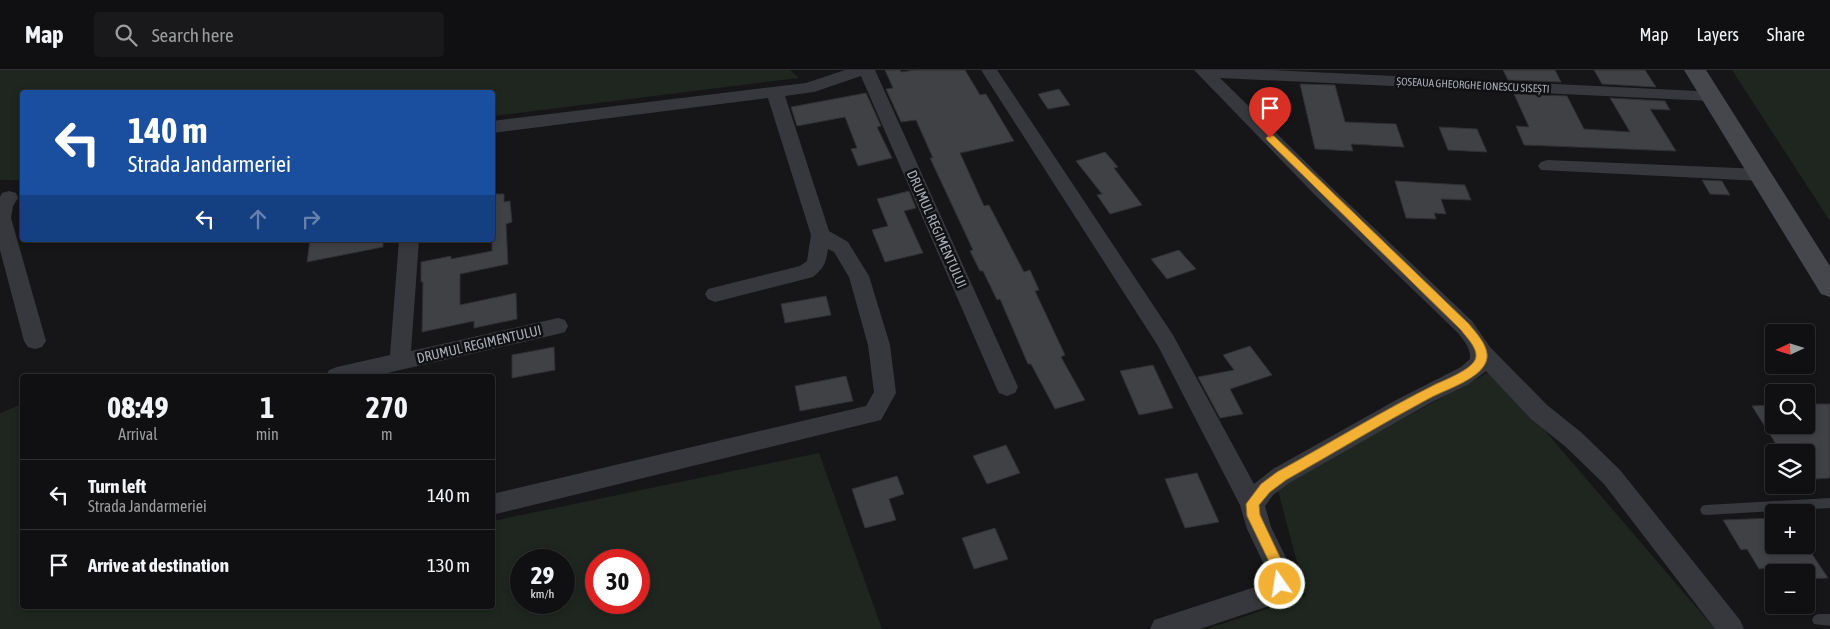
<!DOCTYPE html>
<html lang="en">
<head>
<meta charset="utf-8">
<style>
  :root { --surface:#101012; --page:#19191b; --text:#f1f3f6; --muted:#9c9d9f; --line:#303032 }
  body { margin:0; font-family:"Asap Condensed",sans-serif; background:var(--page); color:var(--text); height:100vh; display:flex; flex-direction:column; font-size:19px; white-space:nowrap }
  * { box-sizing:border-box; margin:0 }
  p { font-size:16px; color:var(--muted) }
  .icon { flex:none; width:28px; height:28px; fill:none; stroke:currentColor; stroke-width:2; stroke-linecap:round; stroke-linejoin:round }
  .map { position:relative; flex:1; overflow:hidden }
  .details { position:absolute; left:20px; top:304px; width:475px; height:235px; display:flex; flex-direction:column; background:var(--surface); border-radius:5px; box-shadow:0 2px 8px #0003,0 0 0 1px var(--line) }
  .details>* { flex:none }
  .guide { position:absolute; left:20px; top:20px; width:475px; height:152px; border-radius:5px; box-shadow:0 2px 8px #0003,0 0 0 1px var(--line); background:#1a4fa0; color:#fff; overflow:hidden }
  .needle { width:32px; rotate:266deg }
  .buttons { position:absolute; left:1765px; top:254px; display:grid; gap:10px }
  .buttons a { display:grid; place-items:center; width:50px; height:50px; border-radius:5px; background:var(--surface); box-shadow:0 2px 8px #0003,0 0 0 1px var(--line); font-size:25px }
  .speed { position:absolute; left:510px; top:479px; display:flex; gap:10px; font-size:25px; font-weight:700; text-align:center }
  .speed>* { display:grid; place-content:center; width:65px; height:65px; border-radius:50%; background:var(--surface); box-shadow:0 2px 8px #0003,0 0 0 1px var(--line); line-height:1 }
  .speed small { font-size:12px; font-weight:400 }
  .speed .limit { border:8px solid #d22; background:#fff; color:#111 }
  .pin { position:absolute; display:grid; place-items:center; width:42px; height:42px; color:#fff; margin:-51px -21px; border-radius:50% 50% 50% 0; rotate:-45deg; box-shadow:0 0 5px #0007 }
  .pin .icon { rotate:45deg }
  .me { position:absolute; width:55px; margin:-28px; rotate:347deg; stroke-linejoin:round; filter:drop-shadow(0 0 4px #0008) }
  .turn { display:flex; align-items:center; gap:18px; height:105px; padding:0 25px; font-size:22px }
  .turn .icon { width:65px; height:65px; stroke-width:2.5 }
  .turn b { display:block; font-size:35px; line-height:42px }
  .lanes { display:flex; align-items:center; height:48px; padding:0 25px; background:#0003; justify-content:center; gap:25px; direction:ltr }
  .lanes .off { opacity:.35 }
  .eta { display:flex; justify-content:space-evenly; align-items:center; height:85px; text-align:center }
  .eta b { font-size:30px; font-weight:700; line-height:35px }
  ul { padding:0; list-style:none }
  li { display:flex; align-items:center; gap:15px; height:70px; padding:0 25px; border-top:1px solid var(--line) }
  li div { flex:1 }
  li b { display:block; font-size:19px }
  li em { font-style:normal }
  header { display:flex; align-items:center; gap:30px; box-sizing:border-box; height:70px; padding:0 25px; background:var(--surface); border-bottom:1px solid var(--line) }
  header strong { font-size:24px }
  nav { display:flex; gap:28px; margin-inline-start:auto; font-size:18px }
  .search { width:350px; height:45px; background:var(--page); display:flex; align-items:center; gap:12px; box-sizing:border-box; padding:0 18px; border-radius:5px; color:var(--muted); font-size:19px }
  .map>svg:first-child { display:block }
  .green { fill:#1e261f; fill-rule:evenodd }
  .building { fill:#404145; stroke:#303034 }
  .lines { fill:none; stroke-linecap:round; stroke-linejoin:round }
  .service { fill:#37383d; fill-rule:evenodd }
  .minor { fill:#37383d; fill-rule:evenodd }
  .secondary { fill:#45474d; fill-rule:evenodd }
  .route { fill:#f2b134; stroke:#9d7322 }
  .labels { text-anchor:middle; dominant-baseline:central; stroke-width:5; stroke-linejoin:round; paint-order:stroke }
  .far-street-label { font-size:11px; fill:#a8adb8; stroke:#111113 }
  .street-label { font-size:14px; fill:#a8adb8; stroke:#111113 }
</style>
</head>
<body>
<header>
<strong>Map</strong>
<div class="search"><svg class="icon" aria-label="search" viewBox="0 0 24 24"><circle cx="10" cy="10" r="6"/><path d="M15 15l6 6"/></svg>Search here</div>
<nav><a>Map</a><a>Layers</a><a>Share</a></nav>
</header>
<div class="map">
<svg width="1830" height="559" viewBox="0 0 1830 559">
  <rect width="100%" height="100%" fill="#161618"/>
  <g class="green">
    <path d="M0 0H790L799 8 493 46 492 22H22V110H0Z"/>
    <path d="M1732 0H1830V151Z"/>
    <path d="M1493 300 1715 559H1207L1306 526 1277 417Z"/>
    <path d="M22 334V536H62L63 540 83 536H492L493 451 819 383 882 559H0V343ZM521 490H564V532H521ZM596 490H639V532H596Z"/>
  </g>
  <g class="building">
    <path d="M885 0H900L901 2 915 0H965L980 25 986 24 1014 71 960 83 984 136 989 135 1024 202 1030 200 1039 220 1035 221 1065 285 1061 287 1085 330 1055 339 1031 294H1028L1000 229 997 230 983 201H980L970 181 973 180 930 88H933L916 50 901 52 886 19 893 18Z"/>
    <path d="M1503 0H1555L1561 12 1508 10Z"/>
    <path d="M1594 0H1645L1656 17 1602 14Z"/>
    <path d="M1300 14 1335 15 1345 52 1396 54 1404 77 1351 74 1353 81 1315 79Z"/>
    <path d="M1059 19 1070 35 1048 39 1038 24Z"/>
    <path d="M866 23 881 56 877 57 892 88 858 96 851 79 857 78 845 47 797 56 791 37Z"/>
    <path d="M1514 24 1567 26 1584 59 1630 62 1610 28 1665 31 1670 40 1650 39 1676 81 1524 75 1516 56 1529 57Z"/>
    <path d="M1439 57 1477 59 1487 82 1448 80Z"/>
    <path d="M1105 82 1118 97 1114 98 1142 135 1110 144 1097 125 1102 124 1076 91Z"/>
    <path d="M1702 110 1722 111 1730 125 1710 124Z"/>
    <path d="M1395 111 1465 115 1471 130 1441 129 1446 144 1434 143 1436 149 1406 148Z"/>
    <path d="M909 121 916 138 904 141 923 183 885 192 872 160 888 156 877 129Z"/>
    <path d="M492 124H504V132L510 131 512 152 506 154 508 194 460 204V235L516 223 517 249 474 258V251L422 262 423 212H421V192L451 186V189L492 181Z"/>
    <path d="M310 170H383V177L307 192Z"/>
    <path d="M1179 180 1196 199 1167 209 1151 189Z"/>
    <path d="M826 226 831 245 785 253 781 234Z"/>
    <path d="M1250 276 1272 305 1230 319 1243 344 1220 348 1198 307 1234 300 1223 285Z"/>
    <path d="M554 277 555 300 512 308V285Z"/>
    <path d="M1153 295 1173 338 1139 345 1120 301Z"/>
    <path d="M846 306 853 331 800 341 795 316Z"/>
    <path d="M1806 334H1830V408L1815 409 1812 404H1806V382H1781L1752 336 1774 335V355H1806Z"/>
    <path d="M1006 375 1020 403 987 414 973 386Z"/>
    <path d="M1197 403 1219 452 1185 458 1165 409Z"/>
    <path d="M897 406 904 424 889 429 896 450 865 458 852 419Z"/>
    <path d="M1774 448V475H1806L1828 508 1806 509V502H1772L1770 498 1759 499 1747 479 1741 480 1723 450Z"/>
    <path d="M995 458 1008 489 974 499 962 468Z"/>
  </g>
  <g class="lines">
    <g class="service">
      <path d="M1830 428V438L1706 445 1702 444 1700 440 1702 436 1706 435Z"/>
      <path d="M1818 544H1830V556L1814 554 1812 550 1814 546Z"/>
    </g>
    <g class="minor">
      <path d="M845 0H875L1018 317 1015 323 1007 326 999 323 996 317 861 6 814 22 785 26 829 161 848 172 869 206 890 275 896 323 881 350 492 445V424L866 336 874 322 868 275 849 207 834 182 828 179C826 193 824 198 813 207L715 232 708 229 705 224 708 219 800 196 807 191 811 165 768 28 492 63V51L806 13Z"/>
      <path d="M981 0H997L1173 265 1254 414 1273 399 1398 329 1461 297 1470 289C1471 278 1464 271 1458 263L1316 126 1194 0H1271L1718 22 1721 26 1718 30 1712 31 1220 8 1330 116 1472 251 1490 277 1547 335 1582 363 1620 400 1740 550 1744 559H1715L1604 414 1566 377 1531 349 1486 301 1469 314 1432 332 1289 413 1273 425 1265 436 1271 457 1294 504 1289 522 1275 533 1266 537 1200 559H1150L1154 550 1258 516 1269 508V505L1247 459 1240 435 1158 276Z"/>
      <path d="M1547 90 1761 99 1767 101 1770 105 1767 109 1761 111 1541 100 1538 96 1541 92Z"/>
      <path d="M9 121 16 123 18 128 13 136 11 148 46 271 42 277 35 279 28 277 24 271 0 180V127L2 123Z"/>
      <path d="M399 170H419L411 281 558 248 565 250 568 256 565 262 558 264 374 306H326L329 300 337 297 390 285Z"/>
    </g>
    <path class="secondary" d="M1684 0H1706L1830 196V227L1821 224Z"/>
  </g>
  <path class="route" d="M1270 65 1274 66 1469 254C1477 264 1493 280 1485 294 1477 310 1445 320 1430 328 1381 354 1334 383 1286 410L1270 422 1259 435 1260 445 1288 504 1285 519 1280 521 1276 519 1274 514 1275 504 1247 446 1246 434 1261 414 1277 402C1330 373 1382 341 1436 314 1445 310 1470 300 1475 290 1480 280 1466 267 1461 260L1267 70 1266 68Z"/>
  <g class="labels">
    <g class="far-street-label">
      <text transform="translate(1473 15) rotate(3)">ȘOSEAUA GHEORGHE IONESCU SISEȘTI</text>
    </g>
    <g class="street-label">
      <text transform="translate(937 159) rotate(66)">DRUMUL REGIMENTULUI</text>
      <text transform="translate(479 274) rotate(-13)">DRUMUL REGIMENTULUI</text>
    </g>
  </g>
</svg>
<div class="buttons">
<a><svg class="needle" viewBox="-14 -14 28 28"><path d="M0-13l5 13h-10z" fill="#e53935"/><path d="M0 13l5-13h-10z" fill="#9c9d9f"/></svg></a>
<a><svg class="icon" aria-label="search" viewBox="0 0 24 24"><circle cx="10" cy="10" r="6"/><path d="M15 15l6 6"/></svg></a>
<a><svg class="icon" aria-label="layers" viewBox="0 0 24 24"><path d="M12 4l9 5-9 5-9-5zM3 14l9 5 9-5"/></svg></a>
<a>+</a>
<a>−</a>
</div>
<div class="speed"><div>29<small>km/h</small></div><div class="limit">30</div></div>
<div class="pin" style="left:1270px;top:68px;background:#d93025"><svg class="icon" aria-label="arrive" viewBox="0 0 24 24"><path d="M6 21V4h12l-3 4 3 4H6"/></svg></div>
<svg class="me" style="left:1280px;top:514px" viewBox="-20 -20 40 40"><circle r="17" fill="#f2b134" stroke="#fff" stroke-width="3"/><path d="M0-11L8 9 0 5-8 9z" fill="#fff"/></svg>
<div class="guide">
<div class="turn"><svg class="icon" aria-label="left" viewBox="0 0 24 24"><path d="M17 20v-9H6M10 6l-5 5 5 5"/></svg><div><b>140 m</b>Strada Jandarmeriei</div></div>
<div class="lanes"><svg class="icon" aria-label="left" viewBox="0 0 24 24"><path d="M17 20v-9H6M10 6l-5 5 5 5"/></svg><svg class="icon off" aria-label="ahead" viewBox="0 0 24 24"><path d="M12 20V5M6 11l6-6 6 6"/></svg><svg class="icon off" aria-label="right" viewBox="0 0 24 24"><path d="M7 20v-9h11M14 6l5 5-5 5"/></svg></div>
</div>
<section class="details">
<div class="eta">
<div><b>08:49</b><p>Arrival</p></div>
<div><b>1</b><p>min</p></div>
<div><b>270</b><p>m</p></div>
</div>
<ul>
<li><svg class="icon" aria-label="left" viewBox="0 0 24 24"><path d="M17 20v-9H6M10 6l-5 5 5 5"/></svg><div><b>Turn left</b><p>Strada Jandarmeriei</p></div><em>140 m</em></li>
<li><svg class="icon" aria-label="arrive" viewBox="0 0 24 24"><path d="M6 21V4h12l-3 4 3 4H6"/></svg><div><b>Arrive at destination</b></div><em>130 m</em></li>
</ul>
</section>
</div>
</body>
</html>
